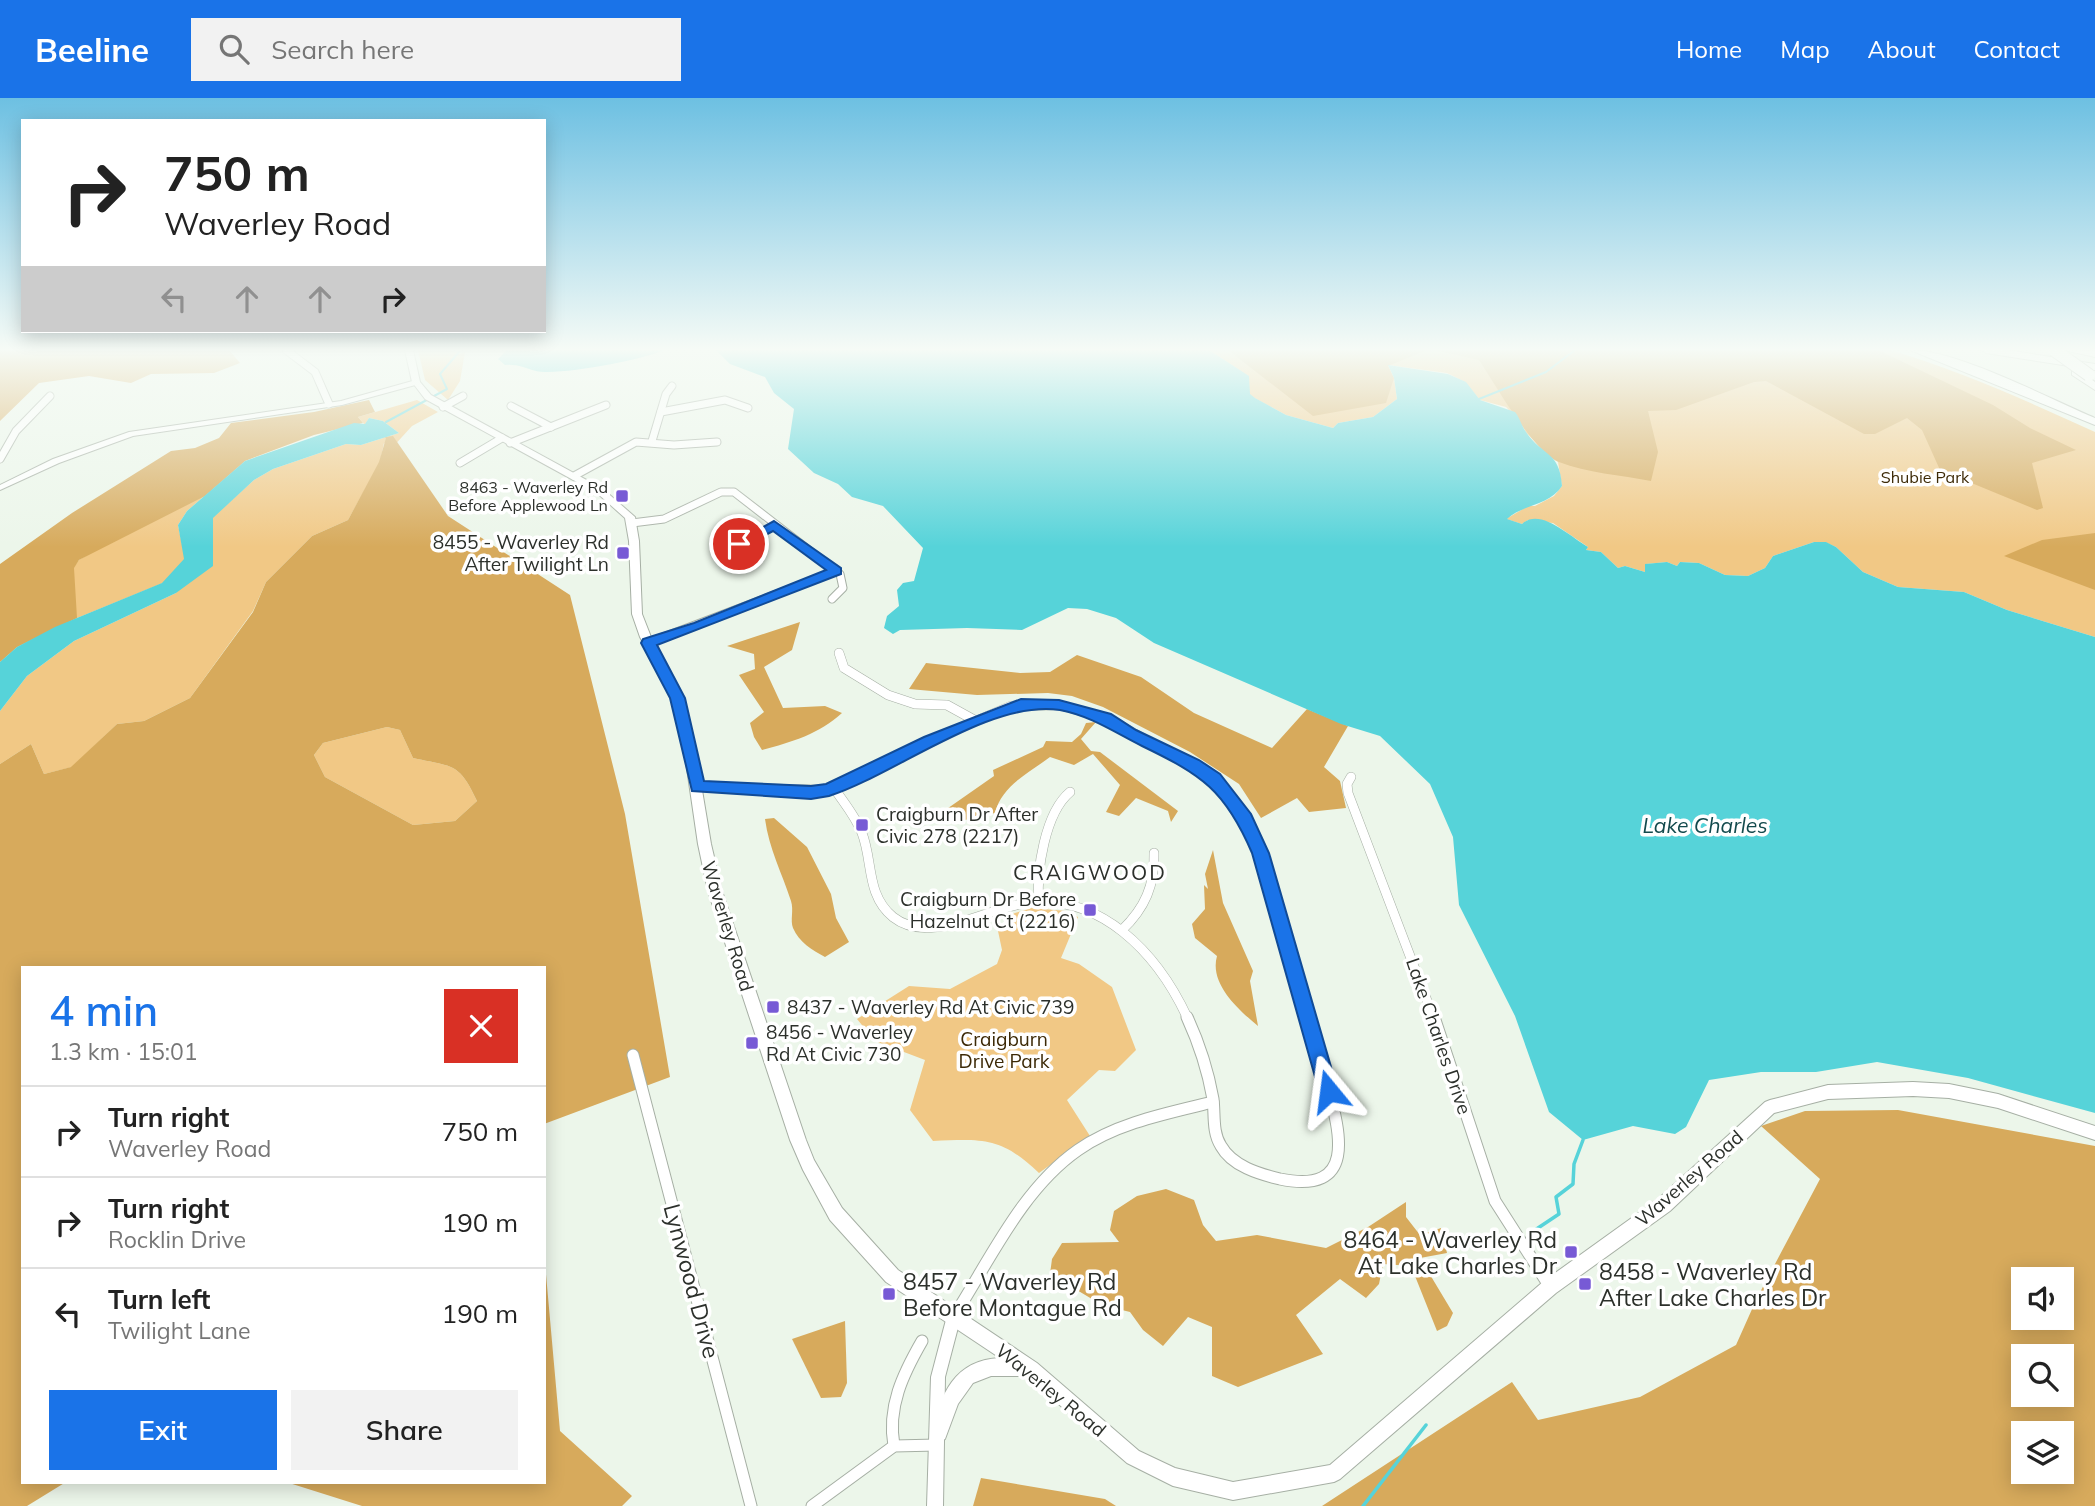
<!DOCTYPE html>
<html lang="en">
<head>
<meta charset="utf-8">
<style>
  :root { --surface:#fff; --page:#f2f2f2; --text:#222; --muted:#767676; --line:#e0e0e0; --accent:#1a73e8 }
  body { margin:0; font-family:Mulish,sans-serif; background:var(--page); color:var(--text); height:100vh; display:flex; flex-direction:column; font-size:26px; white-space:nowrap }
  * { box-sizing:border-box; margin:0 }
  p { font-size:23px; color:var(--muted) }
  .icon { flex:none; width:38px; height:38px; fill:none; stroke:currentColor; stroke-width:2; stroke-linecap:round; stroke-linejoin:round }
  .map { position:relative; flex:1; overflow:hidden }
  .drawer { position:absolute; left:21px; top:868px; width:525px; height:518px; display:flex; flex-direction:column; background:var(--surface); border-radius:0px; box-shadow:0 4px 18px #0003 }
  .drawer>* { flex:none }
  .hud { position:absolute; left:21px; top:21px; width:525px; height:214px; border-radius:0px; box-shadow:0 4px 18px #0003; background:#fff; color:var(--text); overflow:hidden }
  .controls { position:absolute; left:2011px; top:1169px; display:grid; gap:14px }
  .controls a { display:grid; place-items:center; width:63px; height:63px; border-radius:0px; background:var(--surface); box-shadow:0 4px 18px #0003; font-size:35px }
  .pin { position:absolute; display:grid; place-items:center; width:60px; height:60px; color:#fff; margin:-30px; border:4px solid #fff; border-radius:50%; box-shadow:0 2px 7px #0007 }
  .me { position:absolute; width:77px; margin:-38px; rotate:344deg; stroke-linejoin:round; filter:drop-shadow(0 0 5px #0008) }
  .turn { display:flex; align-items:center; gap:24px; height:147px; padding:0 28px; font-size:32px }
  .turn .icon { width:91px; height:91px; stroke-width:2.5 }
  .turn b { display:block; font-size:49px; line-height:60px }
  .lanes { display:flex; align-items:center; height:66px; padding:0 28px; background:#0003; justify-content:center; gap:35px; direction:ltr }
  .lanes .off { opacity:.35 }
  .round { display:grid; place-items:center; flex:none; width:74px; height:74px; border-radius:0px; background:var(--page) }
  .head { display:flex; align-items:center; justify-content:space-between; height:119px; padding:0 28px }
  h1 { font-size:42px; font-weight:600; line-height:52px; color:var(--accent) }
  .action { display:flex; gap:14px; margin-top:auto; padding:14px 28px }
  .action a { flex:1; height:80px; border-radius:0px; background:var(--accent); color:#fff; font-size:28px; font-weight:600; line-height:80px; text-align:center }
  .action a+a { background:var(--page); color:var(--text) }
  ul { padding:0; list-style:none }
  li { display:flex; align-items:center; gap:21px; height:91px; padding:0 28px; border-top:2px solid var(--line) }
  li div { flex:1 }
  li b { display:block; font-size:26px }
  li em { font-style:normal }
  header { display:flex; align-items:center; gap:42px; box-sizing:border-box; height:98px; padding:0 35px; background:var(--accent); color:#fff }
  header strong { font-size:33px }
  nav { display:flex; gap:38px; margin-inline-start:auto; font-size:24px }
  .search { width:490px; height:63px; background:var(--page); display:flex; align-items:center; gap:18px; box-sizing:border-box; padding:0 24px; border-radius:0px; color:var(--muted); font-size:26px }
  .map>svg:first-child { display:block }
  .green { fill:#f1c885 }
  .forest { fill:#d7aa5c; fill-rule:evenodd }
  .water { fill:#56d3d9 }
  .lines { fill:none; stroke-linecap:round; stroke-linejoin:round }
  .stream-far1 { stroke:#56d3d9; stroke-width:2 }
  .stream { stroke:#56d3d9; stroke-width:3.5 }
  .minor-far2-casing { stroke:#a6afa4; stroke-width:9 }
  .minor-far1-casing { stroke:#a6afa4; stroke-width:10 }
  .minor-casing { stroke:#a6afa4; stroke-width:13 }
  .tertiary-casing { stroke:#a6afa4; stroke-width:2 }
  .secondary-casing { stroke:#a6afa4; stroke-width:2 }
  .motorway-casing { stroke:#a6afa4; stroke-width:2 }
  .minor-far2 { stroke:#fff; stroke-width:7 }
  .minor-far1 { stroke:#fff; stroke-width:9 }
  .minor { stroke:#fff; stroke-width:11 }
  .tertiary { fill:#fff; fill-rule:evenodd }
  .secondary { fill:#fff; fill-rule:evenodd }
  .motorway { fill:#fff; fill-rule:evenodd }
  .motorway-bridge-casing { stroke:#a6afa4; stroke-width:14; stroke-linecap:butt }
  .motorway-bridge { stroke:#fff; stroke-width:12 }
  .route { fill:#1a73e8; stroke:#114b97; stroke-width:2 }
  .poi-dot { fill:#775ad5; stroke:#fff; stroke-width:2.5 }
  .labels { text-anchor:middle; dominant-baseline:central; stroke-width:7; stroke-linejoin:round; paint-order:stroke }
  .far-park-label { font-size:16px; fill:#3d2a07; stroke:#fff }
  .far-poi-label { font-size:16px; fill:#2c302b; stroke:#fff; text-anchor:end }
  .poi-label { font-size:19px; fill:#2c302b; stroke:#fff; text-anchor:start }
  .street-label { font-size:19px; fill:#2c302b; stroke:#fff }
  .park-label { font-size:19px; fill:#3d2a07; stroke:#fff }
  .water-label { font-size:21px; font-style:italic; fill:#134a4d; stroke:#fff }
  .neighbourhood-label { font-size:21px; letter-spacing:2px; fill:#2c302b; stroke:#fff }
  .near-poi-label { font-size:23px; fill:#2c302b; stroke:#fff; text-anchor:start }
  .near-street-label { font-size:23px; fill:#2c302b; stroke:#fff }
</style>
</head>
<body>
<header>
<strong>Beeline</strong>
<div class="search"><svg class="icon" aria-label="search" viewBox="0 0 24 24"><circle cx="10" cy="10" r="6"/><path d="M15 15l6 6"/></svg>Search here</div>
<nav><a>Home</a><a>Map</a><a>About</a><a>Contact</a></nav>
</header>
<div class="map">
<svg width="2095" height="1408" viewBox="0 0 2095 1408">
  <rect width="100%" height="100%" fill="#ecf6ea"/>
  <g class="green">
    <path d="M418 252H451L459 256 465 254 460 283 448 302 425 282Z"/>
    <path d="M1209 252H1890C1961 273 2027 303 2095 334V539L2007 512 1964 494 1898 489 1863 474 1836 449 1825 444H1814L1773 458 1765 470 1748 478 1725 477 1699 465 1680 464 1677 468 1667 464 1646 466 1645 474 1625 468 1618 470 1601 454 1586 452 1588 449 1553 425 1528 422 1522 426 1506 421 1528 408H1535L1554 398 1562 388 1558 364 1526 335 1522 326 1506 309 1480 302 1465 284 1447 275 1388 267 1394 280 1397 301 1373 319 1338 325 1333 330 1286 317 1249 297 1248 278Z"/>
    <path d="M417 302 438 314 412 328 391 351 384 345 380 364 348 422 312 438 266 484 253 513 190 600 144 623 117 626 72 669 44 676 31 646 0 666V613L27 578 74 543 176 495 212 420 254 382 273 371 346 346 361 347 399 335 383 323 369 320 365 327 358 319Z"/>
    <path d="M245 363 187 413 178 427 185 461 163 485 55 529 17 549 0 564 79 462Z"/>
    <path d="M387 629 400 632 413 660C453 669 459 664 477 703L455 723 413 727 325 679 314 657 323 645Z"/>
    <path d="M1031 810 1067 813 1078 819 1061 860 1079 866 1112 889 1136 952 1115 973 1099 972 1067 1002 1090 1038 1039 1075C1001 1039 984 1041 933 1043L910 1012 925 962 875 943 857 921 909 888 950 891 997 866 1002 852 998 833 1012 816Z"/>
  </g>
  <g class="forest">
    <path d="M0 252H229L240 265 214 275 151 276 131 285 89 278 39 285 0 323Z"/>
    <path d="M1228 252H1427L1388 268 1394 280 1386 305 1313 318Z"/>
    <path d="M1434 252H1878L1993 307 2030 330 2076 352 2032 365 2043 410 2037 412 1940 372 1922 332 1907 320 1875 336H1864L1766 283 1754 284 1676 312 1648 313 1658 354 1651 383C1621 377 1587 375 1559 364 1534 355 1495 286 1479 262Z"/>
    <path d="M369 302 375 314 358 319 363 325 314 337 245 363 205 398 79 462 74 470 77 520 17 549 0 564V466L72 415 171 353 195 350 219 340 231 325 314 314Z"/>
    <path d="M393 338 448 418 570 497 625 716 670 979 544 1026V870H23V1384H66L27 1408H0V666L31 646 44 676 71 669 117 626 144 623 190 600 253 514 266 484 312 438 348 422 379 364 386 340 384 339ZM387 629 400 632 413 660C453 669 459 664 477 703L455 723 413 727 325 679 314 657 323 645Z"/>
    <path d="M2095 435V492L2004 458 2042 442Z"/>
    <path d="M800 524 792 552 764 569 783 610 825 608 842 615C819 636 792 644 762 652L754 639 750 625 764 614 739 577 755 571 754 556 727 548Z"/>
    <path d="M1077 557 1141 579 1194 615 1272 650 1307 611 1348 628 1324 669 1340 683 1346 710 1309 714 1297 700 1261 720 1239 686 1190 654 1103 609 1072 598 1048 595 977 597 909 591 926 565 1020 575 1050 574Z"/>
    <path d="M1096 624 1081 641 1091 653 1100 654 1178 713 1171 724 1168 713 1136 700 1119 718 1106 714 1120 687 1093 656 1074 667 1050 659C1029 675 1002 687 995 715L948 726 941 715 994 678 993 672 1043 649 1046 643 1072 644 1081 636 1086 625Z"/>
    <path d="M774 720 807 749 831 796 836 820 849 844 825 859C812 852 799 844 793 830 790 822 794 812 791 803 782 775 769 751 765 721Z"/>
    <path d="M1213 752 1223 805 1253 873 1250 883 1258 928C1239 912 1209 886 1217 858L1195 840 1192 826 1205 811 1204 787 1208 791 1205 776Z"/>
    <path d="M1898 1012 2095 1048V1408H1322L1512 1284 1538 1322 1640 1299 1736 1247 1757 1200 1820 1081 1761 1028 1805 1013ZM2023 1181H2062V1220H2023ZM2023 1258H2062V1297H2023ZM2023 1335H2062V1374H2023Z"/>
    <path d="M1166 1091 1194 1102 1203 1127 1216 1143 1257 1137 1326 1150 1368 1129 1406 1104V1119L1420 1137 1441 1130 1447 1155 1420 1160 1453 1215 1447 1228 1437 1233 1411 1168 1383 1166 1379 1186 1366 1200 1340 1181 1296 1217 1323 1256 1238 1289 1212 1278V1229L1188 1219 1163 1248 1143 1232 1130 1214 1102 1207 1050 1176 1052 1161 1062 1145 1119 1144 1110 1132 1114 1113 1137 1098Z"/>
    <path d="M544 1154 560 1333 632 1398 622 1408H362L286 1384H544Z"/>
    <path d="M845 1223 847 1285 841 1299 821 1300 792 1241Z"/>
    <path d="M981 1380 1105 1401 1116 1408H973Z"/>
  </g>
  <g class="water">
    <path d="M507 252H664C643 262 558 278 536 273 524 270 518 266 505 267L498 261Z"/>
    <path d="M716 252H1209L1249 278 1250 296 1255 300 1286 317 1333 330 1338 325 1373 319 1397 301 1394 280 1388 267 1448 276 1466 284 1480 302 1515 314C1520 320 1521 327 1526 334 1542 358 1560 353 1562 388 1549 408 1523 406 1507 421L1522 426C1540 409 1569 438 1588 449L1586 452 1601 454 1618 470 1625 468 1645 474V466L1667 464 1677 468 1680 464 1699 465 1725 477 1748 478 1765 470 1773 458 1814 444H1826L1836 449 1863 474 1898 489 1964 494 2007 512 2095 539V1015L1968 980 1877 964 1816 974H1761L1709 982 1686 1029 1675 1036 1633 1028 1583 1042 1549 1014 1515 918 1459 807 1453 739 1430 686 1380 638 1341 626 1154 545 1116 520 1087 511 1068 510 1022 532 967 530 900 532 893 536 884 530 887 518 899 508 897 492 903 485 914 483 923 450 883 408 852 399 838 386 814 375 788 351 794 311 774 295 765 279 730 266Z"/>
    <path d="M369 320 383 323 399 335 361 347 346 346 273 371 254 382 213 420V468L176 495 74 543 27 578 0 613V564L17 549 55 529 162 485 184 461 178 427 187 413 245 363 354 325 365 326Z"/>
  </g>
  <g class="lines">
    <g class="stream-far1">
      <path d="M1479 301 1546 274 1575 252"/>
      <path d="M386 324 447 291 440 276 459 254"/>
    </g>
    <g class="stream">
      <path d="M1530 1146 1535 1132 1559 1116 1556 1099 1573 1086 1574 1066 1583 1042"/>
      <path d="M1363 1408 1426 1327"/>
    </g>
    <g class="minor-far2-casing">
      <g id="minor-far2">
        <path d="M286 252 315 274 329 306"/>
        <path d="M511 308 551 329"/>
        <path d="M443 309 463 298"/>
        <path d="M661 314 725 302 748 310"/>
        <path d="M652 343 666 296 672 288"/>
        <path d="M510 345 606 307"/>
        <path d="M0 361 16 333 50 298"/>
        <path d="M460 365 502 340"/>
        <path d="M574 378 636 344 674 347 717 344"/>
        <path d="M632 425 664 421 721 394H734L840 476 843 490 832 501"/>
        <path d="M728 453 774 428"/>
        <path d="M650 544 837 473"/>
      </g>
    </g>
    <g class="minor-far1-casing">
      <g id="minor-far1">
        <path d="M648 545 656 542"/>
        <path d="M839 555 844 570 888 597 915 606 947 607 976 623"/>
        <path d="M1351 679 1347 686 1348 695 1434 921"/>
        <path d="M698 689 829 692 929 643 1011 608 1059 607 1106 620 1215 680 1246 721 1261 755 1308 921"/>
        <path d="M834 690C844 705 856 719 862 735 873 763 866 797 893 819 928 847 984 812 1021 806 1100 792 1158 856 1188 921"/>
        <path d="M1039 804C1036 773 1045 715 1070 694"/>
        <path d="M1122 832C1145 810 1155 787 1154 755"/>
      </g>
    </g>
    <g class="minor-casing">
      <g id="minor">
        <path d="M1187 919C1199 945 1208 973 1213 1001 1215 1016 1212 1034 1221 1048 1232 1068 1259 1076 1280 1081 1358 1097 1340 1034 1327 986 1321 964 1314 942 1308 919"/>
        <path d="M1434 919 1495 1103 1550 1189"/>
        <path d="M633 957 751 1408"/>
        <path d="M954 1218C990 1162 1022 1091 1078 1052 1116 1025 1168 1015 1213 1004"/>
        <path d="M894 1348C887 1309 903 1276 922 1243"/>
        <path d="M812 1408 894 1348 937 1347"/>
      </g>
    </g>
    <g class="tertiary-casing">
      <g id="tertiary">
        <path d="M416 282 420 284 419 286 342 307 133 338 59 365 0 392V387L53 361 129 334 341 303Z"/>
        <path d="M954 1211 959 1213 961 1218 945 1279 943 1408H927L931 1279 947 1218 949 1213Z"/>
      </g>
    </g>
    <g class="secondary-casing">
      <path id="secondary" d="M405 252H413L420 284 431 297 603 391 635 419 639 443 642 516 651 539 674 581 684 603 695 650 711 746 722 793 806 1042 814 1062 842 1110 898 1172 1037 1265 1139 1353 1175 1370 1233 1384 1330 1367 1544 1183 1658 1101 1765 1004 1770 1002 1828 987 1913 984 1949 986 1998 996 2095 1028V1042L1998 1010 1949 1000 1913 998 1828 1001 1774 1015 1670 1113 1556 1195 1340 1381 1334 1384 1233 1402 1173 1388 1127 1365 1026 1278H991L973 1285 958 1306 945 1341 939 1344 933 1341 930 1335C942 1297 953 1262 1000 1260L886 1184 830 1122 803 1072 790 1042 708 793 698 746 684 650 672 603 663 581 640 539 632 516 629 443 625 420 597 395 425 301 412 284Z"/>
    </g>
    <g class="motorway-casing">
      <g id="motorway">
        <path d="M1910 252C1957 252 2048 300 2095 320V327Z"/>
        <path d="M1981 252H2007L2095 266V272L1986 255Z"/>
        <path d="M2064 252 2095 253V259Z"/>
        <path d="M2072 273H2080L2095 284V292L2072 277Z"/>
      </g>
    </g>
    <use href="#minor-far2" class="minor-far2"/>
    <use href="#minor-far1" class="minor-far1"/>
    <use href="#minor" class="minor"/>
    <use href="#tertiary" class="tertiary"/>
    <use href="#secondary" class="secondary"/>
    <use href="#motorway" class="motorway"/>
    <g class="motorway-bridge-casing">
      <path id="motorway-bridge" d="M2054 252 2089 277"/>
    </g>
    <use href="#motorway-bridge" class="motorway-bridge"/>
  </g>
  <linearGradient id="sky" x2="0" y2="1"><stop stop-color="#6dc0e2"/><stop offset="0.56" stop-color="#f6fbf6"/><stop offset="1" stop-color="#f6fbf6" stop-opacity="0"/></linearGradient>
  <rect width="2095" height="449" fill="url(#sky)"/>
  <path class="route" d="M774 423 841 470V476L657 547 685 600 704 683 811 688 826 686 924 639 1021 601 1059 602 1111 616 1136 632 1199 662 1220 676 1251 716 1269 755 1338 993 1335 1000 1329 1002 1322 1000 1319 993 1252 755C1225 692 1202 677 1142 648 1114 634 1091 618 1060 612 990 601 895 677 829 698L811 701 692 693 670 600 641 545 643 541 694 525 826 472 773 433 743 449 732 446Z"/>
  <g class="poi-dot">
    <rect x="615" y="391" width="14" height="14" rx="3.5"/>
    <rect x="616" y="448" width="14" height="14" rx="3.5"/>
    <rect x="855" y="720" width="14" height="14" rx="3.5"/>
    <rect x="1083" y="805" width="14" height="14" rx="3.5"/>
    <rect x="766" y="902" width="14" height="14" rx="3.5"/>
    <rect x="745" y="938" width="14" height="14" rx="3.5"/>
    <rect x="1564" y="1147" width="14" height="14" rx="3.5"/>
    <rect x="1578" y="1179" width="14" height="14" rx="3.5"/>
    <rect x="882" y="1189" width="14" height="14" rx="3.5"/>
  </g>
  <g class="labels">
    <g class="far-park-label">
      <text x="1925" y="379">Shubie Park</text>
    </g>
    <g class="far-poi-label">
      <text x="608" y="389">8463 - Waverley Rd<tspan x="608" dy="18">Before Applewood Ln</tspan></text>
    </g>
    <g class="poi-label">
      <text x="609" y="444" text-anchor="end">8455 - Waverley Rd<tspan x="609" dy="22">After Twilight Ln</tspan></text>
      <text x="876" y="716">Craigburn Dr After<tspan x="876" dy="22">Civic 278 (2217)</tspan></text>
      <text x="1076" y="801" text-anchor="end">Craigburn Dr Before<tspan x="1076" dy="22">Hazelnut Ct (2216)</tspan></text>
      <text x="787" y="909">8437 - Waverley Rd At Civic 739</text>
      <text x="766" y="934">8456 - Waverley<tspan x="766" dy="22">Rd At Civic 730</tspan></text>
    </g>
    <g class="street-label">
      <text transform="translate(728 828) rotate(73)">Waverley Road</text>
      <text transform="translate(1439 938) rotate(71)">Lake Charles Drive</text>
      <text transform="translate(1689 1080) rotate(-41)">Waverley Road</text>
      <text transform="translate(1051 1292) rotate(39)">Waverley Road</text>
    </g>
    <g class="park-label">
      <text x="1004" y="941">Craigburn<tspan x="1004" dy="22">Drive Park</tspan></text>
    </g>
    <g class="water-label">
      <text x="1705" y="727">Lake Charles</text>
    </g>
    <g class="neighbourhood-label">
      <text x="1090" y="774">CRAIGWOOD</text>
    </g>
    <g class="near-poi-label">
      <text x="1557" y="1141" text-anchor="end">8464 - Waverley Rd<tspan x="1557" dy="26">At Lake Charles Dr</tspan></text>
      <text x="1599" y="1173">8458 - Waverley Rd<tspan x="1599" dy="26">After Lake Charles Dr</tspan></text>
      <text x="903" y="1183">8457 - Waverley Rd<tspan x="903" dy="26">Before Montague Rd</tspan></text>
    </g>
    <g class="near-street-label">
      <text transform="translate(692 1183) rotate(75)">Lynwood Drive</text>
    </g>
  </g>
</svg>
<div class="controls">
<a><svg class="icon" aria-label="sound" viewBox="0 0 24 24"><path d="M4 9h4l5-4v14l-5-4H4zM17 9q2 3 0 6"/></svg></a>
<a><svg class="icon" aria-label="search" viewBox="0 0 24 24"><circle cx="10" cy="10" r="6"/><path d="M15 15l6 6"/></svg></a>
<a><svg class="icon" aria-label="layers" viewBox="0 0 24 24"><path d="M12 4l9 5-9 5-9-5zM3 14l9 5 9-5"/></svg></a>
</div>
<div class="pin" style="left:739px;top:446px;background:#d93025"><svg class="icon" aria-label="arrive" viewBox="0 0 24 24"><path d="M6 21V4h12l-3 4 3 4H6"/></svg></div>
<svg class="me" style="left:1329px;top:993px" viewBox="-20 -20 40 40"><path d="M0-17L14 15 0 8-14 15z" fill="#1a73e8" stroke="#fff" stroke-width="4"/></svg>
<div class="hud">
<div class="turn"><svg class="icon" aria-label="right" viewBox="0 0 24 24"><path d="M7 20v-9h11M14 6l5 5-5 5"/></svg><div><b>750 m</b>Waverley Road</div></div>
<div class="lanes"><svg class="icon off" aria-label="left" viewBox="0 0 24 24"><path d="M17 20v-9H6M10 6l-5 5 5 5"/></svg><svg class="icon off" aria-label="ahead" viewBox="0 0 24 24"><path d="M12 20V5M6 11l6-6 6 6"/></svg><svg class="icon off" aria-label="ahead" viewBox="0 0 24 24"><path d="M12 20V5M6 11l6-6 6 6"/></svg><svg class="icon" aria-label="right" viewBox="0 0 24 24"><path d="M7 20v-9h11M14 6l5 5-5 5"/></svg></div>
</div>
<section class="drawer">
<div class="head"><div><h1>4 min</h1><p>1.3 km · 15:01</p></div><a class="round" style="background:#d93025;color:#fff"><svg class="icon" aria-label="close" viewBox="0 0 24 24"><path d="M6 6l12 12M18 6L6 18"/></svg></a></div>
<ul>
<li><svg class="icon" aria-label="right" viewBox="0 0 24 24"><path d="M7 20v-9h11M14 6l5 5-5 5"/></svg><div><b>Turn right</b><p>Waverley Road</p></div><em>750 m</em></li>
<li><svg class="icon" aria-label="right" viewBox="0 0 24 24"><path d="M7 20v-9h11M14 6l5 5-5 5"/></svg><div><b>Turn right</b><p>Rocklin Drive</p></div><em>190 m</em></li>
<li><svg class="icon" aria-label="left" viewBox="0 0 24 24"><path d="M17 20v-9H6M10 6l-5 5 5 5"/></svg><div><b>Turn left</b><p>Twilight Lane</p></div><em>190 m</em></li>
</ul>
<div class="action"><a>Exit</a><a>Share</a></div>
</section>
</div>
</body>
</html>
